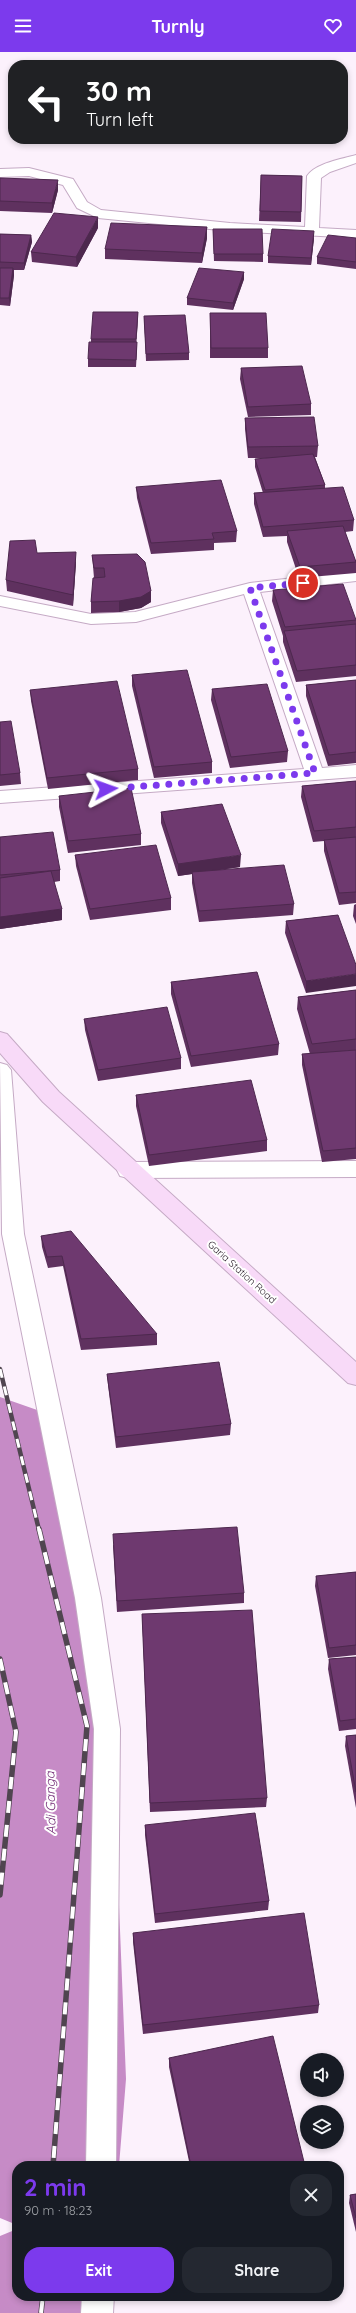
<!DOCTYPE html>
<html lang="en">
<head>
<meta charset="utf-8">
<style>
  :root { --surface:#171b24; --page:#242831; --text:#f1f3f6; --muted:#9ea1a6; --accent:#7c3aed }
  body { margin:0; font-family:Quicksand,sans-serif; background:var(--page); color:var(--text); height:100vh; display:flex; flex-direction:column; font-size:15px; white-space:nowrap }
  * { box-sizing:border-box; margin:0 }
  p { font-size:13px; color:var(--muted) }
  .icon { flex:none; width:22px; height:22px; fill:none; stroke:currentColor; stroke-width:2; stroke-linecap:round; stroke-linejoin:round }
  .map { position:relative; flex:1; overflow:hidden }
  .sheet { position:absolute; left:12px; top:2109px; width:332px; height:140px; display:flex; flex-direction:column; background:var(--surface); border-radius:16px; box-shadow:0 2px 6px #0003 }
  .sheet>* { flex:none }
  .top-card { position:absolute; left:8px; top:8px; width:340px; height:84px; border-radius:16px; box-shadow:0 2px 6px #0003; background:#202124; color:#fff; overflow:hidden }
  .controls { position:absolute; left:300px; top:2001px; display:grid; gap:8px }
  .controls a { display:grid; place-items:center; width:44px; height:44px; border-radius:50%; background:var(--surface); box-shadow:0 2px 6px #0003; font-size:20px }
  .pin { position:absolute; display:grid; place-items:center; width:34px; height:34px; color:#fff; margin:-17px; border:2px solid #fff; border-radius:50%; box-shadow:0 1px 4px #0007 }
  .me { position:absolute; width:44px; margin:-22px; rotate:86deg; stroke-linejoin:round; filter:drop-shadow(0 0 3px #0008) }
  .turn { display:flex; align-items:center; gap:14px; height:84px; padding:0 12px; font-size:18px }
  .turn .icon { width:52px; height:52px; stroke-width:2.5 }
  .turn b { display:block; font-size:28px; line-height:34px }
  .round { display:grid; place-items:center; flex:none; width:42px; height:42px; border-radius:16px; background:var(--page) }
  .summary { display:flex; align-items:center; justify-content:space-between; height:68px; padding:0 12px }
  h1 { font-size:24px; font-weight:700; line-height:30px; color:var(--accent) }
  .primary-button { display:flex; gap:8px; margin-top:auto; padding:8px 12px }
  .primary-button a { flex:1; height:46px; border-radius:16px; background:var(--accent); color:#fff; font-size:16px; font-weight:700; line-height:46px; text-align:center }
  .primary-button a+a { background:var(--page); color:var(--text) }
  header { display:flex; justify-content:space-between; align-items:center; height:52px; padding:0 12px; background:var(--accent); color:#fff; font-size:18px; font-weight:700 }
  .map>svg:first-child { display:block }
  .lines { fill:none; stroke-linecap:round; stroke-linejoin:round }
  .river { fill:#c68bc6; fill-rule:evenodd }
  .minor-casing { stroke:#c5aac5; stroke-width:2 }
  .secondary-casing { stroke:#c5aac5; stroke-width:2 }
  .minor { fill:#fff; fill-rule:evenodd }
  .secondary { fill:#f8daf8; fill-rule:evenodd }
  .rail-far1-casing { stroke:#504550; stroke-width:4.5 }
  .rail-casing { stroke:#504550; stroke-width:5.5 }
  .rail-far1 { stroke:#fff; stroke-width:3; stroke-dasharray:9; stroke-linecap:butt }
  .rail { stroke:#fff; stroke-width:4; stroke-dasharray:12; stroke-linecap:butt }
  .wall { fill:#5f315f }
  .shaded-wall { fill:#4d284e }
  .building { fill:#6e396f; stroke:#4d284e }
  .route { stroke:#7c3aed; stroke-width:7; stroke-dasharray:0 12.6 }
  .labels { text-anchor:middle; dominant-baseline:central; stroke-width:4; stroke-linejoin:round; paint-order:stroke }
  .street-label { font-size:10px; fill:#2e232e; stroke:#fff }
  .near-water-label { font-size:13px; font-style:italic; fill:#752f78; stroke:#fff }
</style>
</head>
<body>
<header><svg class="icon" aria-label="menu" viewBox="0 0 24 24"><path d="M4 6h16M4 12h16M4 18h16"/></svg>Turnly<svg class="icon" aria-label="heart" viewBox="0 0 24 24"><path d="M12 20l-8-8c-3-5 5-10 8-4 3-6 11-1 8 4z"/></svg></header>
<div class="map">
<svg width="356" height="2261" viewBox="0 0 356 2261">
  <rect width="100%" height="100%" fill="#fcf1fc"/>
  <g class="lines">
    <g class="river">
      <path d="M0 1345 40 1359 57 1392 81 1478 112 1679 126 2027 119 2114H17V2173L0 2166Z"/>
      <path d="M17 2177V2244H109L108 2261H0V2184Z"/>
    </g>
    <g class="minor-casing">
      <g id="minor">
        <path d="M356 103V111L330 120 321 126 319 176 356 178V186L230 179 98 166 77 156 63 133 29 124 0 125V117L29 116 73 127 87 150 101 158 230 171 305 175 307 124C316 111 342 107 356 103Z"/>
        <path d="M356 519V529L260 540 322 716 356 713V725L0 751V739L304 717 244 542 136 570 91 572 0 554V544L91 562 135 560 250 531Z"/>
        <path d="M0 1011 7 1013 11 1018 24 1182 101 1546 120 1677 116 2114H86L94 1677 75 1546 2 1182Z"/>
        <path d="M356 1109V1125L128 1126 120 1124 117 1118 120 1112 128 1110Z"/>
        <path d="M82 2244H114L113 2261H81Z"/>
      </g>
    </g>
    <g class="secondary-casing">
      <path id="secondary" d="M0 980 7 982 59 1040 356 1310V1333L348 1331 43 1050 0 1001Z"/>
    </g>
    <use href="#minor" class="minor"/>
    <use href="#secondary" class="secondary"/>
    <g class="rail-far1-casing">
      <path id="rail-far1" d="M0 1317 39 1478"/>
    </g>
    <g class="rail-casing">
      <g id="rail">
        <path d="M39 1477 87 1674 53 2114"/>
        <path d="M0 1607 16 1680 0 1843"/>
        <path d="M41 2261 43 2244"/>
      </g>
    </g>
    <use href="#rail-far1" class="rail-far1"/>
    <use href="#rail" class="rail"/>
  </g>
  <g class="wall">
    <path d="M261 123 302 124 301 170 259 169Z"/>
    <path d="M0 126 58 138 52 161 0 159Z"/>
    <path d="M207 175V186L202 211 105 207V197Z"/>
    <path d="M98 176 77 215 32 210 31 200Z"/>
    <path d="M213 177 263 202V210L214 209Z"/>
    <path d="M0 182 31 183 32 190 24 218H14V223L10 254 0 253Z"/>
    <path d="M314 186 311 213 268 211V204Z"/>
    <path d="M356 186V217L317 212V205Z"/>
    <path d="M244 220V227L233 258 187 253V246Z"/>
    <path d="M138 260 136 290 137 297 136 315H88V307L91 290V287Z"/>
    <path d="M210 261 268 296V306H210Z"/>
    <path d="M144 264 189 301V308L146 309Z"/>
    <path d="M241 316 311 352V363L248 365 240 327Z"/>
    <path d="M245 366 318 394 317 405H315L325 433V437L354 468 353 479 345 480 356 510V521L299 526 287 490V484L263 485 254 452V441H263L255 415V407L272 406H248L245 377Z"/>
    <path d="M136 435 237 479 236 490 214 491V498L151 502 137 446Z"/>
    <path d="M37 501 76 510 73 554 7 539 6 528Z"/>
    <path d="M92 503 151 539V550L141 556 119 560 91 561V550L94 526 93 514Z"/>
    <path d="M273 538 356 568V624L296 630 283 590V584L272 549Z"/>
    <path d="M132 623 212 710V721L154 726 132 634Z"/>
    <path d="M356 628V711L328 714 306 644V633Z"/>
    <path d="M212 637 288 699 287 710 230 716 211 648Z"/>
    <path d="M30 638 138 717V728L48 737 31 649Z"/>
    <path d="M0 670 20 721 21 732 0 734Z"/>
    <path d="M356 729V851L339 853 324 799V789L313 790 301 745 302 734Z"/>
    <path d="M59 744 141 782V793L68 801 59 755Z"/>
    <path d="M161 760 240 815 219 818 294 852 293 863 199 870 192 831V822L178 824 161 771Z"/>
    <path d="M0 785 60 818V829L54 830 62 868 0 877Z"/>
    <path d="M75 803 171 846V858L90 868 76 814Z"/>
    <path d="M356 852V872L353 864 354 853Z"/>
    <path d="M338 863 306 941 285 881 286 869Z"/>
    <path d="M171 930 279 992 278 1003 191 1015 171 942Z"/>
    <path d="M356 938V998L346 999 356 998V1107L322 1110 302 1013V1002H310L297 957 298 945Z"/>
    <path d="M84 967 181 1006V1017L98 1029 85 978Z"/>
    <path d="M136 1043 267 1088V1099L149 1114 136 1054Z"/>
    <path d="M41 1184 157 1282V1293L81 1298 63 1214 48 1216 42 1195Z"/>
    <path d="M107 1322 231 1372 230 1383 116 1396 108 1333Z"/>
    <path d="M113 1493 244 1541V1551L117 1560Z"/>
    <path d="M356 1520V1603L328 1606 315 1534 316 1524Z"/>
    <path d="M142 1562 267 1746 266 1755 150 1760Z"/>
    <path d="M356 1605V1677L339 1679 328 1617 329 1607Z"/>
    <path d="M356 1683V1756L345 1694 346 1684Z"/>
    <path d="M145 1773 269 1849 268 1858 155 1871 145 1783Z"/>
    <path d="M133 1881 319 1953 318 1961 143 1982 133 1890Z"/>
    <path d="M169 2006 305 2114H190L169 2015Z"/>
    <path d="M356 2142V2180L349 2151 350 2143Z"/>
  </g>
  <g class="shaded-wall">
    <path d="M58 128V138L52 161V151Z"/>
    <path d="M98 165V176L77 215 76 205Z"/>
    <path d="M207 175V186L202 211V201Z"/>
    <path d="M314 179V186L311 213V206Z"/>
    <path d="M31 183 32 190 24 218V211Z"/>
    <path d="M13 216 14 223 10 254 9 246Z"/>
    <path d="M244 220V227L233 258V251Z"/>
    <path d="M138 260V268L136 295V287Z"/>
    <path d="M76 500V510L73 554V543Z"/>
    <path d="M151 539V550L141 556 119 560V549Z"/>
    <path d="M241 803 240 815 192 822V820V822L178 824V812Z"/>
    <path d="M62 857V868L0 877V865Z"/>
    <path d="M356 922V934L306 941V929Z"/>
  </g>
  <g class="building">
    <path d="M261 123 302 124 301 160 260 159Z"/>
    <path d="M0 126 58 128 52 151 0 149Z"/>
    <path d="M54 161 98 165 76 205 31 200Z"/>
    <path d="M111 171 207 175 202 201 105 197Z"/>
    <path d="M213 177H262L263 202H214Z"/>
    <path d="M272 177 314 179 311 206 268 204Z"/>
    <path d="M0 182 31 183 24 211 0 210Z"/>
    <path d="M328 183 356 186V210L317 205Z"/>
    <path d="M0 216H13L9 246H0Z"/>
    <path d="M199 216 244 220 233 251 187 246Z"/>
    <path d="M93 260H138L136 287H91Z"/>
    <path d="M210 261H266L268 296H211Z"/>
    <path d="M185 263 189 301 146 302 144 264Z"/>
    <path d="M89 290H137L136 308 88 307Z"/>
    <path d="M302 314 311 352 248 355 241 316Z"/>
    <path d="M314 365 318 394 248 395 245 366Z"/>
    <path d="M313 402 325 433 265 438 255 407Z"/>
    <path d="M221 428 237 479 212 481 214 487 151 491 136 435Z"/>
    <path d="M343 435 354 468 263 475 254 441Z"/>
    <path d="M343 474 356 510 300 515 287 479Z"/>
    <path d="M35 488 37 501 76 500 73 543 6 528 10 489Z"/>
    <path d="M137 502 145 510 151 539 141 545 119 549 91 550 93 526 105 525 104 516H94L92 503Z"/>
    <path d="M343 532 356 568 285 575 273 538Z"/>
    <path d="M356 572V613L297 619 284 579Z"/>
    <path d="M187 618 212 710 154 715 132 623Z"/>
    <path d="M356 628V700L329 703 306 633Z"/>
    <path d="M117 629 138 717 47 726 30 638Z"/>
    <path d="M267 632 288 699 231 705 212 637Z"/>
    <path d="M11 669 20 721 0 723V670Z"/>
    <path d="M356 729V775L314 779 302 734Z"/>
    <path d="M131 736 141 782 68 789 59 744Z"/>
    <path d="M222 752 241 803 178 812 161 760Z"/>
    <path d="M53 780 60 818 0 823V785Z"/>
    <path d="M356 785V840L339 841 324 788Z"/>
    <path d="M156 793 171 846 90 857 75 803Z"/>
    <path d="M284 813 294 852 199 859 192 820Z"/>
    <path d="M51 819 62 857 0 865V826Z"/>
    <path d="M338 863 356 913V922L306 929 286 869Z"/>
    <path d="M257 920 279 992 191 1004 171 930Z"/>
    <path d="M356 938V987L312 992 298 945Z"/>
    <path d="M167 955 181 1006 98 1018 84 967Z"/>
    <path d="M356 998V1096L323 1099 302 1002Z"/>
    <path d="M251 1028 267 1088 149 1103 136 1043Z"/>
    <path d="M71 1179 157 1282 81 1287 62 1204 47 1205 41 1184Z"/>
    <path d="M219 1310 231 1372 116 1385 107 1322Z"/>
    <path d="M237 1475 244 1541 117 1549 113 1482Z"/>
    <path d="M356 1520V1593L329 1596 316 1524Z"/>
    <path d="M252 1558 267 1746 150 1751 142 1562Z"/>
    <path d="M356 1605V1667L340 1669 329 1607Z"/>
    <path d="M356 1683V1740L346 1684Z"/>
    <path d="M255 1761 269 1849 155 1862 145 1773Z"/>
    <path d="M304 1861 319 1953 143 1973 133 1881Z"/>
    <path d="M273 1984 305 2114H191L169 2006Z"/>
    <path d="M356 2142V2166L350 2143Z"/>
  </g>
  <g class="lines">
    <path class="route" d="M106 737 315 721 250 536 303 531"/>
  </g>
  <g class="labels">
    <g class="street-label">
      <text transform="translate(242 1220) rotate(42)">Garia Station Road</text>
    </g>
    <g class="near-water-label">
      <text transform="translate(50 1751) rotate(-91)">Adi Ganga</text>
    </g>
  </g>
</svg>
<div class="controls">
<a><svg class="icon" aria-label="sound" viewBox="0 0 24 24"><path d="M4 9h4l5-4v14l-5-4H4zM17 9q2 3 0 6"/></svg></a>
<a><svg class="icon" aria-label="layers" viewBox="0 0 24 24"><path d="M12 4l9 5-9 5-9-5zM3 14l9 5 9-5"/></svg></a>
</div>
<div class="pin" style="left:303px;top:531px;background:#d93025"><svg class="icon" aria-label="arrive" viewBox="0 0 24 24"><path d="M6 21V4h12l-3 4 3 4H6"/></svg></div>
<svg class="me" style="left:106px;top:737px" viewBox="-20 -20 40 40"><path d="M0-17L14 15 0 8-14 15z" fill="#7c3aed" stroke="#fff" stroke-width="4"/></svg>
<div class="top-card">
<div class="turn"><svg class="icon" aria-label="left" viewBox="0 0 24 24"><path d="M17 20v-9H6M10 6l-5 5 5 5"/></svg><div><b>30 m</b>Turn left</div></div>
</div>
<section class="sheet">
<div class="summary"><div><h1>2 min</h1><p>90 m · 18:23</p></div><a class="round"><svg class="icon" aria-label="close" viewBox="0 0 24 24"><path d="M6 6l12 12M18 6L6 18"/></svg></a></div>
<div class="primary-button"><a>Exit</a><a>Share</a></div>
</section>
</div>
</body>
</html>
